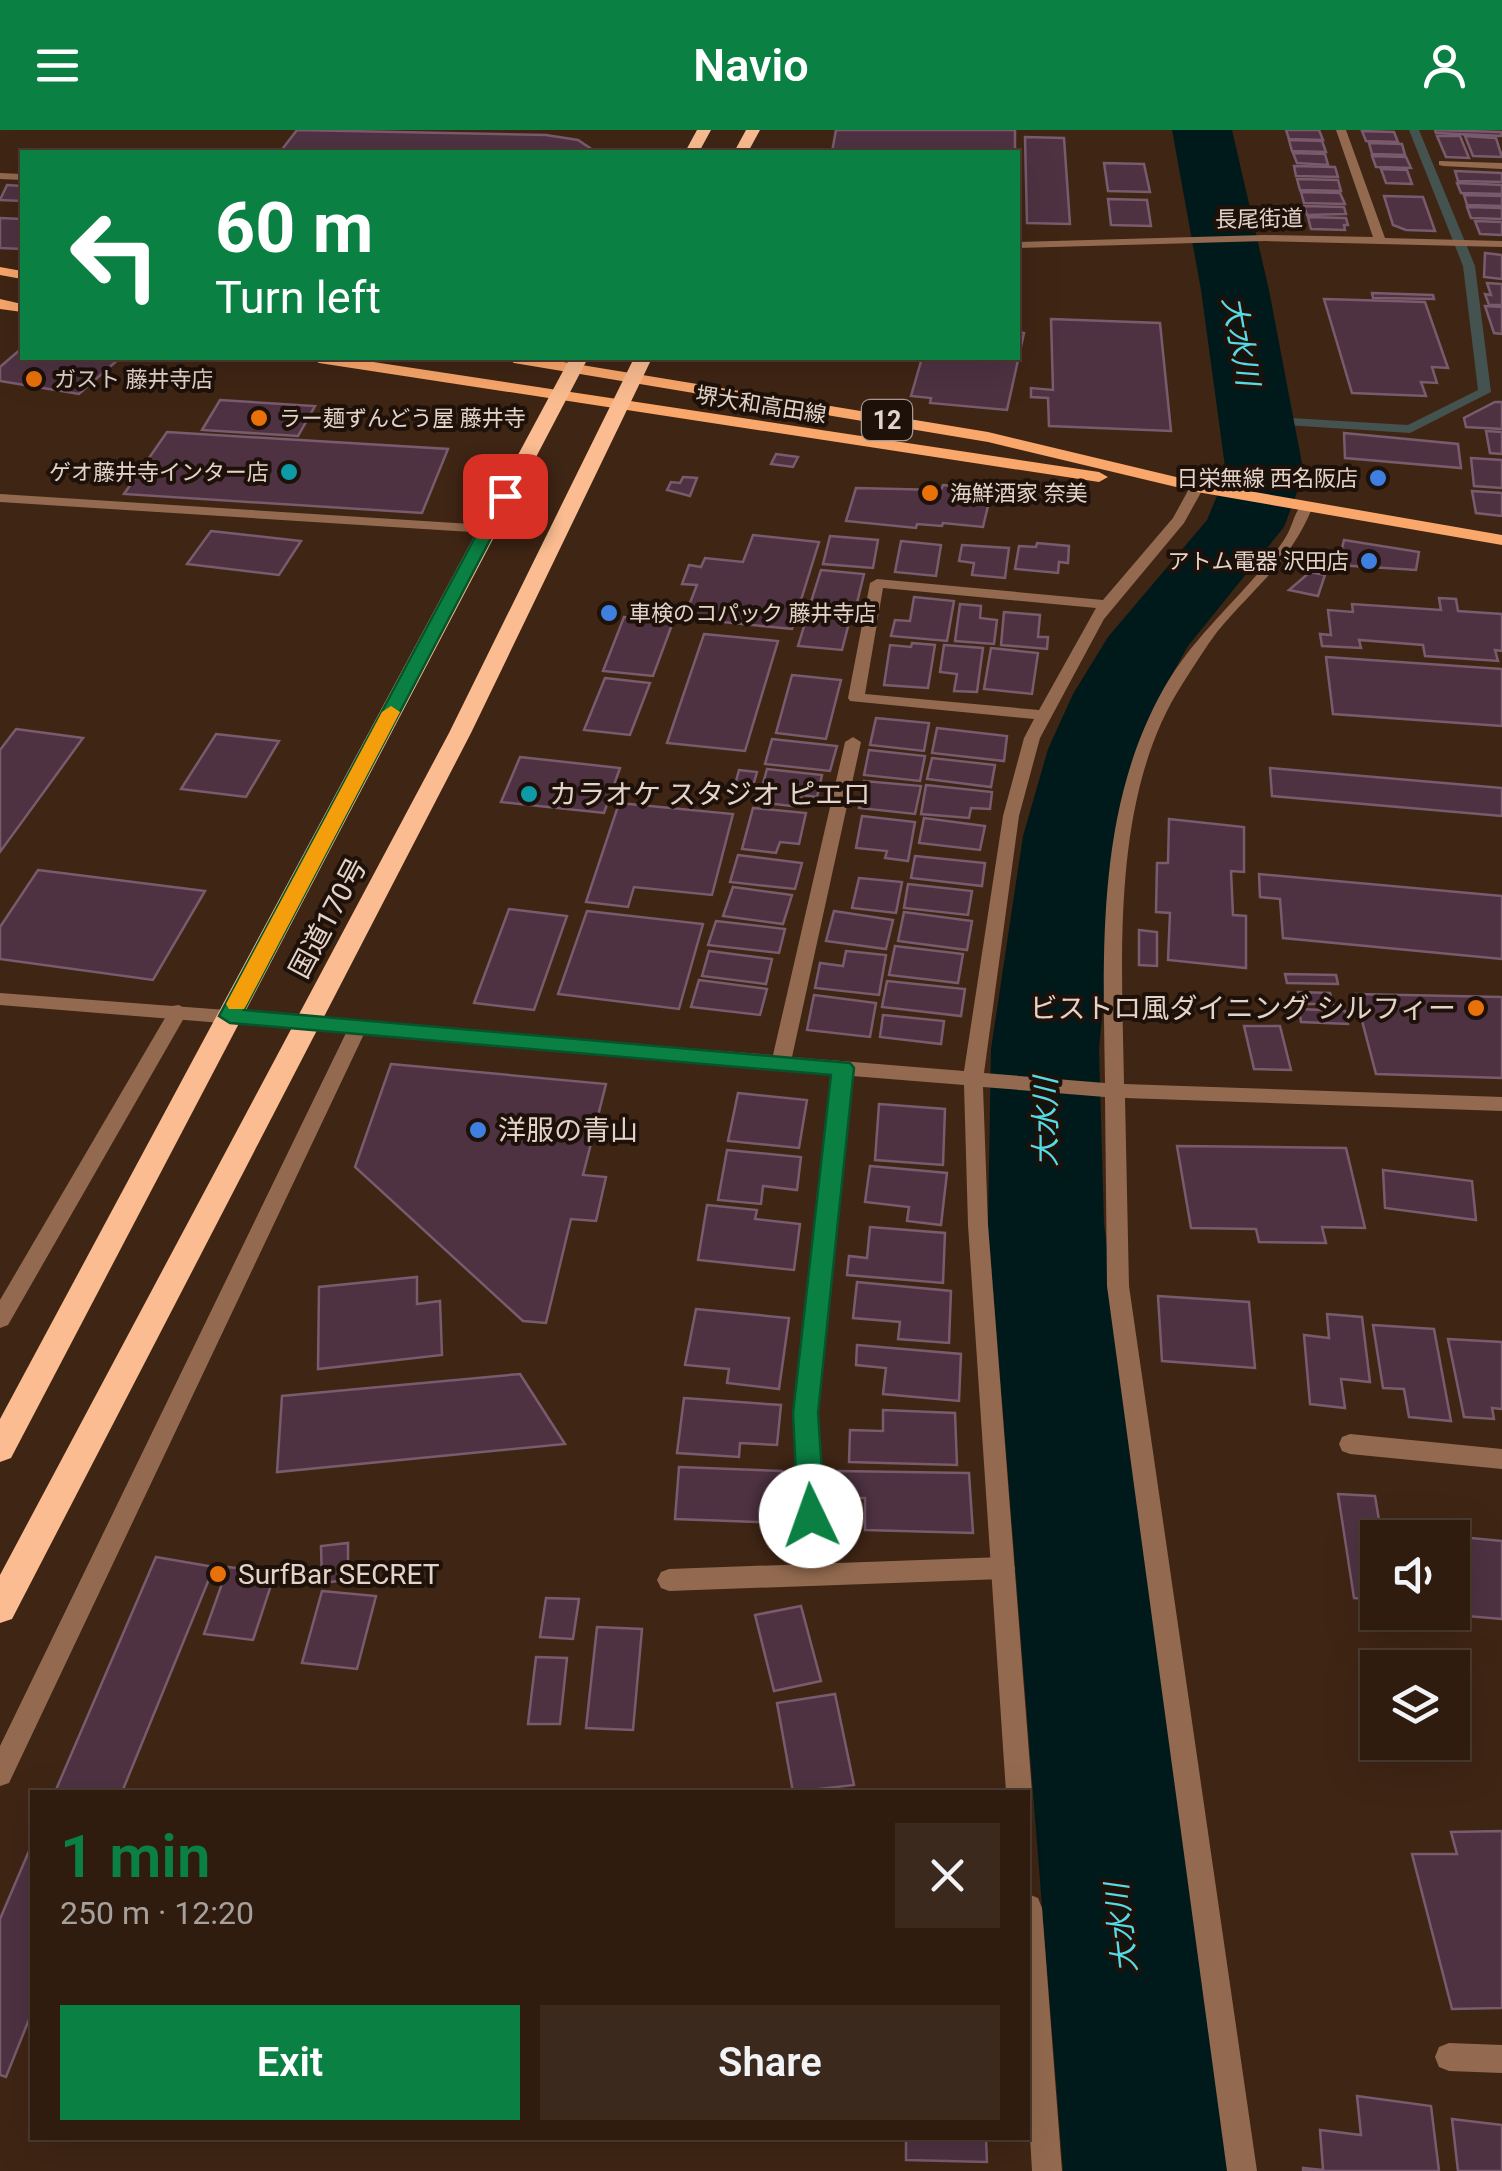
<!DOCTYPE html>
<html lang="en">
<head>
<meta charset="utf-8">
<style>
  :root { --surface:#2f1c0f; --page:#3b291d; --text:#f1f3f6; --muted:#a7a19e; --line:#4a3a2f; --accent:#0b8043 }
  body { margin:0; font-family:Roboto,"Noto Sans JP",sans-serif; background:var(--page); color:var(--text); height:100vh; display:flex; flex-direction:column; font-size:38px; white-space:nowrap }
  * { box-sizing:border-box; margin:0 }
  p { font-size:32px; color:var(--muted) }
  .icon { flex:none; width:55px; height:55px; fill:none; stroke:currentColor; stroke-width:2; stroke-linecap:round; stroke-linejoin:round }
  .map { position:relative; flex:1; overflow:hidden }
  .sheet { position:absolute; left:30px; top:1660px; width:1000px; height:350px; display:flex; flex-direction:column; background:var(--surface); border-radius:0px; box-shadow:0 10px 40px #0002,0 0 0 2px var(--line) }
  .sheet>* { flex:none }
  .hud { position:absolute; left:20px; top:20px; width:1000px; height:210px; border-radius:0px; box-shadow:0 10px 40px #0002,0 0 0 2px var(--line); background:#0b8043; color:#fff; overflow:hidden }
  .buttons { position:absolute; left:1360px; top:1390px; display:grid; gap:20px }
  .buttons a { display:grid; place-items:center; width:110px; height:110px; border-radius:0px; background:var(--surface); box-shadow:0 10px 40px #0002,0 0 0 2px var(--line); font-size:50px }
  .pin { position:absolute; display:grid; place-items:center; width:85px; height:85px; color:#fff; margin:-42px; border-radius:20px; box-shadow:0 5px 15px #0006 }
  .me { position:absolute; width:110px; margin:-55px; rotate:357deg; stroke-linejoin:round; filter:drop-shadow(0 0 8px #0008) }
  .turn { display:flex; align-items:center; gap:35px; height:210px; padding:0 30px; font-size:45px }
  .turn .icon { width:130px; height:130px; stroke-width:2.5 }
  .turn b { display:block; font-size:70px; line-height:85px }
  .round { display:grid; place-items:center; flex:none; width:105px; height:105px; border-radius:0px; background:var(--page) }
  .summary { display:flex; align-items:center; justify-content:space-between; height:170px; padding:0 30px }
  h1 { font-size:60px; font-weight:600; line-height:75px; color:var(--accent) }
  .primary-button { display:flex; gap:20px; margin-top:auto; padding:20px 30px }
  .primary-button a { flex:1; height:115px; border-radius:0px; background:var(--accent); color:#fff; font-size:40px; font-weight:600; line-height:115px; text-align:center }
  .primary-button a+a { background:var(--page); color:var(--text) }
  header { display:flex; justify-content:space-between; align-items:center; height:130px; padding:0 30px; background:var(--accent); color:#fff; font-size:45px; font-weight:600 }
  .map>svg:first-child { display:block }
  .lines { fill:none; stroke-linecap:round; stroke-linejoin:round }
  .stream { fill:#445250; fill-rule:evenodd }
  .river { fill:#001a1c; fill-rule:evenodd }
  .building { fill:#4e3242; stroke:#795b6d; stroke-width:2.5 }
  .service { fill:#936a4f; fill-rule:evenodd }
  .minor { fill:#936a4f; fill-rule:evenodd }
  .tertiary { fill:#936a4f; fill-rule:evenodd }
  .primary { fill:#faa76b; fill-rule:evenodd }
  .trunk { fill:#fabc90; fill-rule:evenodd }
  .route { fill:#0b8043; stroke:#07532c; stroke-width:2.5 }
  .slow { fill:#f59e0b }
  .food-dot { fill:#e8710a; stroke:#1d110a; stroke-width:4 }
  .culture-dot { fill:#0f9aa8; stroke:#1d110a; stroke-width:4 }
  .shop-dot { fill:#3f7fe0; stroke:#1d110a; stroke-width:4 }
  .labels { text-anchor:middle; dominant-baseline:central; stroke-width:8; stroke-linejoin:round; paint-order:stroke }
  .far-street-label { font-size:22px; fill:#e4d3c9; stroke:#1d110a }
  .far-poi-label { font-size:22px; fill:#e4d3c9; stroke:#1d110a; text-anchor:start }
  .shield { fill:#1d110a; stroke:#a89990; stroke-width:2.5 }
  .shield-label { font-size:25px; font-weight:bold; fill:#e4d3c9 }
  .poi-label { font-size:28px; fill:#e4d3c9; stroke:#1d110a; text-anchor:start }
  .street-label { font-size:28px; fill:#e4d3c9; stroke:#1d110a }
  .water-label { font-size:30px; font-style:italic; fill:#54dbe5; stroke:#1d110a }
</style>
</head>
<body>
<header><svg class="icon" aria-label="menu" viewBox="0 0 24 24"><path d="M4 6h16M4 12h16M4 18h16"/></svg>Navio<svg class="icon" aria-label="person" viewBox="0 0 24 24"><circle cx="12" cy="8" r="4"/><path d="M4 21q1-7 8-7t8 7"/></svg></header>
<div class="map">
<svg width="1502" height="2041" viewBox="0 0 1502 2041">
  <rect width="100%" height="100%" fill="#3f2514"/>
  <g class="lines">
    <path class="stream" d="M1409 0H1419L1475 136 1491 262 1410 303 1254 293V287L1259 286 1408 295 1478 260 1463 136Z"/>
    <path class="river" d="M1172 0H1232L1269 160 1304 344 1284 397 1188 516 1161 564 1140 619 1119 706 1099 919 1104 1094 1229 2041H1063L988 1094 991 919 1023 706 1048 619 1073 564 1108 507 1207 390 1226 344 1201 160Z"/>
  </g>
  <g class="building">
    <path d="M297 0 546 5 578 10 596 22H280Z"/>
    <path d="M836 0H1015V22H832Z"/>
    <path d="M1286 0H1319L1323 10 1289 9Z"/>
    <path d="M1435 0 1501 2 1502 6 1436 3Z"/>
    <path d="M1362 1 1394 2 1398 12 1366 11Z"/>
    <path d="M1437 6H1460L1469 28 1446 27Z"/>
    <path d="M1465 6 1496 8 1502 27 1473 26Z"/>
    <path d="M1025 7 1064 8 1070 94 1027 93Z"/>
    <path d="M1289 10 1322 11 1326 22 1292 21Z"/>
    <path d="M1369 13 1402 14 1405 25 1372 24Z"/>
    <path d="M1293 23 1325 24 1328 35 1297 33Z"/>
    <path d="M1372 26 1406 27 1411 38 1376 37Z"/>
    <path d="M1104 33 1144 34 1150 62 1108 61Z"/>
    <path d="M1294 36 1335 37 1338 47 1296 46Z"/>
    <path d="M1381 39 1407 40 1412 54 1386 53Z"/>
    <path d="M1455 41 1502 43V52L1458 51Z"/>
    <path d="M1297 49 1338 50 1341 61 1300 60Z"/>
    <path d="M1457 53 1502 55V64L1461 63Z"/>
    <path d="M7 55 22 56V71L0 70Z"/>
    <path d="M1301 62 1340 63 1345 74 1304 73Z"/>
    <path d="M1464 65 1502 66V76L1467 75Z"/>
    <path d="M1384 66 1423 67 1435 101 1406 100 1393 95Z"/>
    <path d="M1108 69 1147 70 1151 96 1111 95Z"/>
    <path d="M1304 76 1344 77 1346 84 1307 85Z"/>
    <path d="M1467 77 1502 78V89L1471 88Z"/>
    <path d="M1308 87 1346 88 1348 95H1344L1345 100 1311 99Z"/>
    <path d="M0 88 22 89V119L0 118Z"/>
    <path d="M1475 91 1502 92V105L1480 104Z"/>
    <path d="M1485 123 1502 125V149L1484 147Z"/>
    <path d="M1487 153 1502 154V175H1489L1485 164 1491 165Z"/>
    <path d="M1372 163 1433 165 1434 169 1373 168Z"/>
    <path d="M1324 169 1425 172 1448 238 1432 237 1437 253 1421 252 1426 266 1352 263Z"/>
    <path d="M1485 176 1502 177V204L1494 203Z"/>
    <path d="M1051 189 1160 193 1171 301 1049 296 1048 268 1031 267V258L1053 260Z"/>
    <path d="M1018 202 1024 203 1007 280 930 273 931 268 911 266 922 228H1018Z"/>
    <path d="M22 218V228H120L79 264 0 251V237Z"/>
    <path d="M220 270 315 276 298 306 202 300Z"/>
    <path d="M1495 272H1502V299L1466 297 1464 288Z"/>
    <path d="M1486 301 1502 302V324L1490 323Z"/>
    <path d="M167 302 448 319 422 383 124 364Z"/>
    <path d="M1344 303 1458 314 1461 338 1345 328Z"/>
    <path d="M776 324 798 327 793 337 771 334Z"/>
    <path d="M1471 328 1502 330V358L1474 356Z"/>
    <path d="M683 347 697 348 690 366 667 360 671 352 680 353Z"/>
    <path d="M943 355 992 359 983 397 943 393 942 396 917 394 916 398 846 391 856 358 941 360Z"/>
    <path d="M1472 361 1502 363V386L1476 383Z"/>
    <path d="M211 401 301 411 279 445 187 434Z"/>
    <path d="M753 405 819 412 792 499 684 488 697 455 682 454 689 435 701 437 705 428 743 432Z"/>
    <path d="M830 406 878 410 873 438 823 434Z"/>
    <path d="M1344 410 1419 422 1416 440 1338 435Z"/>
    <path d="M901 411 941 415 936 446 895 442Z"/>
    <path d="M1037 413 1069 416 1068 433 1059 432 1058 443 1015 439 1019 416 1036 417Z"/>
    <path d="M962 415 1009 418 1005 448 972 445 974 433 959 431Z"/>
    <path d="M821 440 864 444 856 477 811 472Z"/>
    <path d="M1310 442 1325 445 1318 466 1289 460Z"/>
    <path d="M914 467 954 471 947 511 891 506 895 490 910 491Z"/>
    <path d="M1439 468 1456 469 1458 481 1502 484V521L1495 520 1498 531 1425 526 1423 515 1359 510 1361 518 1322 516 1320 504 1331 505 1328 480 1353 482 1352 474 1441 480Z"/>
    <path d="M960 474 981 476 980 488 997 490 994 514 955 511Z"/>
    <path d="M809 480 851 485 842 520 798 516Z"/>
    <path d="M1004 482 1040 485 1038 507H1048L1047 519 1001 515Z"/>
    <path d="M624 487 673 492 653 546 603 541Z"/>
    <path d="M704 504 778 511 745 621 667 613Z"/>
    <path d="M912 513 935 515 928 558 884 555 890 515 911 517Z"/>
    <path d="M944 515 983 518 977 562 954 561 957 544 940 542Z"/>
    <path d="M991 518 1038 523 1032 564 984 559Z"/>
    <path d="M1326 527 1502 539V596L1333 584Z"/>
    <path d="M792 545 841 550 826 609 776 603Z"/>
    <path d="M605 548 650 553 630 605 584 600Z"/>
    <path d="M876 588 929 593 924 621 870 615Z"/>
    <path d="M937 598 1007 606 1004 631 932 623Z"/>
    <path d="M16 599 83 608 0 722V620Z"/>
    <path d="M216 604 279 611 246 667 181 659Z"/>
    <path d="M772 609 837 616 830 641 765 634Z"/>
    <path d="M869 620 925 626 920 651 864 645Z"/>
    <path d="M520 627 620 638 604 683 501 672Z"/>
    <path d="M932 628 995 635 991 657 927 649Z"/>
    <path d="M1270 638 1502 658V686L1272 666Z"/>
    <path d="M767 639 822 645 817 667 802 665 799 677 758 672Z"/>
    <path d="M739 640 757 642 753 656 735 655Z"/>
    <path d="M864 651 921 656 915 684 859 678Z"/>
    <path d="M926 655 992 662 990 679 971 678 969 688 921 684Z"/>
    <path d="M619 673 733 684 712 765 634 757 628 777 586 772Z"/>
    <path d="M753 678 806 683 799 714 780 712 776 723 742 719Z"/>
    <path d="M862 686 915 692 908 731 885 728 887 721 856 718Z"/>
    <path d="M924 688 985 696 980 720 919 713Z"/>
    <path d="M1169 689 1244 697V742L1231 741 1233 785 1246 786V838L1168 830 1170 783 1156 782 1157 733H1168Z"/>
    <path d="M738 725 802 733 795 759 730 752Z"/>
    <path d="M915 726 985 733 982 756 911 748Z"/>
    <path d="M38 740 205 761 153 850 0 829V797Z"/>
    <path d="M1259 744 1502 766V829L1283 808 1280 769 1260 767Z"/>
    <path d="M859 748 902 752 896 783 852 778Z"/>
    <path d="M908 754 972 761 968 785 904 778Z"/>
    <path d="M733 757 792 765 783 794 723 786Z"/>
    <path d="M509 779 567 786 534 880 474 873Z"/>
    <path d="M587 781 703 794 679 879 558 864Z"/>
    <path d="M834 781 893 790 886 819 826 811Z"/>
    <path d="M904 782 972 791 967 820 898 811Z"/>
    <path d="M716 791 785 799 779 823 708 815Z"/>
    <path d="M1139 800 1157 802V836L1139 835Z"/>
    <path d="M895 816 963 824 958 853 889 845Z"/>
    <path d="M709 821 772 829 766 854 702 846Z"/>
    <path d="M846 821 886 825 879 865 815 858 820 833 843 836Z"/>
    <path d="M1285 844 1336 845 1338 854 1287 853Z"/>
    <path d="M699 850 767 859 760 885 691 877Z"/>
    <path d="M887 851 965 859 961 886 882 877Z"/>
    <path d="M1298 862 1330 863 1333 874H1300Z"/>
    <path d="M1355 864 1502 867V948L1376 944Z"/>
    <path d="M814 865 876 873 870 907 807 900Z"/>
    <path d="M1299 879 1345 881 1348 894 1301 892Z"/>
    <path d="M883 885 944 891 941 914 880 907Z"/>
    <path d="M1244 896H1280L1291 940 1254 939Z"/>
    <path d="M391 934 606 954 583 1045 606 1047 596 1091 571 1089 546 1193 523 1191 355 1037Z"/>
    <path d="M738 963 807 970 799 1018 728 1011Z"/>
    <path d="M879 974 945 979 943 1035 875 1030Z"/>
    <path d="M1177 1016 1346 1018 1365 1098 1322 1097 1326 1113 1259 1112 1256 1099 1191 1098Z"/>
    <path d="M727 1020 801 1027 797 1060 763 1056 761 1074 718 1070Z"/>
    <path d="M870 1036 947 1043 941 1095 907 1091 909 1077 865 1072Z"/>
    <path d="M1383 1040 1472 1051 1476 1090 1385 1078Z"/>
    <path d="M707 1075 757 1080 755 1089 800 1094 794 1140 698 1130Z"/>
    <path d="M870 1097 945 1103 943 1153 847 1145 849 1126 867 1128Z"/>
    <path d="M417 1147V1174L440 1171 442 1225 318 1239 319 1157Z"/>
    <path d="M857 1152 951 1161 949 1213 898 1209 900 1192 853 1188Z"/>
    <path d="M1158 1166 1249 1172 1255 1238 1162 1231Z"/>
    <path d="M696 1179 789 1188 779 1259 727 1253 729 1239 685 1235Z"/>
    <path d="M1327 1184 1362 1187 1370 1252 1341 1249 1345 1278 1310 1274 1304 1205 1329 1208Z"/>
    <path d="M1373 1195 1434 1199 1451 1291 1409 1287 1404 1259 1383 1258Z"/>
    <path d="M1448 1209 1502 1212V1279L1492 1278 1494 1289 1464 1287Z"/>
    <path d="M857 1215 961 1224 959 1271 883 1264 886 1238 856 1235Z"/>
    <path d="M520 1244 565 1314 277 1342 282 1266Z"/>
    <path d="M684 1268 781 1275 777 1315 740 1313 739 1327 677 1323Z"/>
    <path d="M883 1280 955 1283 957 1335 849 1332 850 1300 883 1301Z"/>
    <path d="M679 1337 782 1341 781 1393 675 1389Z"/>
    <path d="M839 1341 969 1343 973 1403 865 1400V1368H839Z"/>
    <path d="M1338 1364 1375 1366 1380 1396 1412 1398 1414 1408H1378V1470L1354 1468Z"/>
    <path d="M1430 1404 1502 1411V1489L1443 1484 1452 1482V1408Z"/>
    <path d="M348 1413V1450L322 1453 321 1416Z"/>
    <path d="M156 1427 214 1437 122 1662H55Z"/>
    <path d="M228 1437 275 1443 253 1510 204 1504Z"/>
    <path d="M322 1461 376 1466 357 1539 302 1533Z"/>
    <path d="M546 1468 579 1469 573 1509 540 1507Z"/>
    <path d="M801 1476 821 1551 774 1561 755 1485Z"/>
    <path d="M597 1497 642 1499 633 1600 586 1598Z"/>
    <path d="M536 1527 567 1528 560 1594H528Z"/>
    <path d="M835 1564 854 1655 793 1662 777 1573Z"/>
    <path d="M1502 1701V1878L1452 1879 1412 1724H1457L1451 1702Z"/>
    <path d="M32 1714V1882L6 1947 0 1945V1789Z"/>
    <path d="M1357 1966 1431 1976 1439 2041H1303V2038L1323 2040 1320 2000 1361 2005Z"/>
    <path d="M1452 1989 1502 1995V2041H1458Z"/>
    <path d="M906 2008H986L987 2032 906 2030Z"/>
  </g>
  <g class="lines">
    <g class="service">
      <path d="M1350 1304 1502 1319V1339L1350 1324 1342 1321 1339 1314 1342 1307Z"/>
      <path d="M1003 1427 1011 1431 1015 1438 1011 1445 1003 1449 669 1461 661 1458 657 1450 661 1442 669 1439Z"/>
      <path d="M1449 1913 1502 1915V1943L1449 1941 1439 1937 1435 1927 1439 1917Z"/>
    </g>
    <g class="minor">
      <path d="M1336 0H1346L1385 108 1502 111V117L1265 111 1018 118V112L1265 105 1373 107Z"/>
      <path d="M1439 31 1502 33V39L1443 36 1439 35Z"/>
      <path d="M0 43 22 44V50L0 49Z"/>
      <path d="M1197 353 1204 357 1184 393 1104 489 1040 608 1019 686 984 943 1105 953C1103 820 1096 678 1164 558 1192 510 1226 481 1261 440 1270 429 1281 416 1288 403 1294 392 1295 378 1306 372L1313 376C1291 432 1253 458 1217 502 1205 518 1194 536 1183 553 1110 665 1122 827 1124 954L1502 967V981L1125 968 1129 1156 1257 2041H1227L1107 1156 1105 967 983 957 988 1095 1032 1662 1028 1671V1662H1006L968 1095 964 955 852 946 817 1283 823 1386 819 1393 811 1396 803 1393 799 1386 795 1283 833 944 364 904 9 1653 0 1656V1616L346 903 300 898 298 893 300 888 773 925 845 612 853 607 861 612 792 927 964 941 1003 686 1024 608 1034 589 850 571 848 568 870 453 877 449 1103 470 1173 388 1190 357ZM883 458 1096 478 1039 580 865 564Z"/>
      <path d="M0 364 487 395 494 399 487 403 0 372Z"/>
      <path d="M179 875 188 881 8 1195 0 1198V1170L172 876Z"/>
      <path d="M1028 1764 1038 1768 1042 1778 1062 2041H1032L1028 1971Z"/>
    </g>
    <path class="tertiary" d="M0 863 307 886 316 893 307 900 0 875Z"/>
    <g class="primary">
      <path d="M0 137 22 141V149L0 145Z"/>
      <path d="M0 169 22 174V182L0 179Z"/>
      <path d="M311 228H347L1099 342 1108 347 1099 352 319 233Z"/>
      <path d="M506 228H539L988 302 1197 352 1502 405V415L1197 362 988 312 514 233Z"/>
    </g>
    <g class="trunk">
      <path d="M697 0H711L699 22H685Z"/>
      <path d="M746 0H760L748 22H734Z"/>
      <path d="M570 228H588L11 1328 0 1332V1289Z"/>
      <path d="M634 228H652L471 603 12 1489 0 1493V1445L449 603Z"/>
    </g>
  </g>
  <path class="route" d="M505 361 513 366 244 880 850 933 854 938 818 1283 825 1386 821 1394 811 1397 802 1394 798 1386 793 1283 831 945 230 893 219 886 497 366Z"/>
  <path class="slow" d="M391 576 400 582 247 874 244 879H229L226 874 382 582Z"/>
  <g class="food-dot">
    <circle cx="34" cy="249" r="10"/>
    <circle cx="259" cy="288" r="10"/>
    <circle cx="930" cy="363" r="10"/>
    <circle cx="1476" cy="878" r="10"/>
    <circle cx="218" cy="1444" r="10"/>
  </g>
  <g class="culture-dot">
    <circle cx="289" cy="342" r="10"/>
    <circle cx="529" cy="664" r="10"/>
  </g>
  <g class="shop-dot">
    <circle cx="1378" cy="348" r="10"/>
    <circle cx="1369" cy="431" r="10"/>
    <circle cx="609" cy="483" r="10"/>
    <circle cx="478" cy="1000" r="10"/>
  </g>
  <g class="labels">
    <g class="far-street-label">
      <text transform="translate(1259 89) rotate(-1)">長尾街道</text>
      <text transform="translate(761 275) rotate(9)">堺大和高田線</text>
    </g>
    <g class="far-poi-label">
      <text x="54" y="249">ガスト 藤井寺店</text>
      <text x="279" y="288">ラー麺ずんどう屋 藤井寺</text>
      <text x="269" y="342" text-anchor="end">ゲオ藤井寺インター店</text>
      <text x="1358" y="348" text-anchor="end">日栄無線 西名阪店</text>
      <text x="950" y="363">海鮮酒家 奈美</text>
      <text x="1349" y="431" text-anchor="end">アトム電器 沢田店</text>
      <text x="629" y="483">車検のコパック 藤井寺店</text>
    </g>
    <rect class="shield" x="862" y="270" width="50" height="40" rx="8"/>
    <g class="shield-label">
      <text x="887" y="290">12</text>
    </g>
    <g class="poi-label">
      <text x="549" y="664">カラオケ スタジオ ピエロ</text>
      <text x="1456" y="878" text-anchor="end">ビストロ風ダイニング シルフィー</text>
      <text x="498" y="1000">洋服の青山</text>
      <text x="238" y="1444">SurfBar SECRET</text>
    </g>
    <g class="street-label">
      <text transform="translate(328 788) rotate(-62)">国道170号</text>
    </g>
    <g class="water-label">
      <text transform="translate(1241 211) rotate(80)">大水川</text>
      <text transform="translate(1045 992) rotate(-90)">大水川</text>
      <text transform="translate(1121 1798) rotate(-96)">大水川</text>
    </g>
  </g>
</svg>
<div class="buttons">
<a><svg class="icon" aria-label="sound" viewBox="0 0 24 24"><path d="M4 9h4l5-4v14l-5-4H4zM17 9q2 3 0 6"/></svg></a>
<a><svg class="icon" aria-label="layers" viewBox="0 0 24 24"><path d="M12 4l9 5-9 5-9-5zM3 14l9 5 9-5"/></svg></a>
</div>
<div class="pin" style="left:505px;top:366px;background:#d93025"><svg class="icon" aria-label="arrive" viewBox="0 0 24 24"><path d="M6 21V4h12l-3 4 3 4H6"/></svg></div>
<svg class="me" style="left:811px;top:1386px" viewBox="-20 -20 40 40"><circle r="19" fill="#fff"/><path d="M0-13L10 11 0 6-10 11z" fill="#0b8043"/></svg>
<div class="hud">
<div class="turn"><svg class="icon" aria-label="left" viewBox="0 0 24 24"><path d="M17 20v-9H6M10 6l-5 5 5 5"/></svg><div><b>60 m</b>Turn left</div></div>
</div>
<section class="sheet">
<div class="summary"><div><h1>1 min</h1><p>250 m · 12:20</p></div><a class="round"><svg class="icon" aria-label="close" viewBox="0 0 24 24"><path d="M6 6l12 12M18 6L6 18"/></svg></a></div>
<div class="primary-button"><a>Exit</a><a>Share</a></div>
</section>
</div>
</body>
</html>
